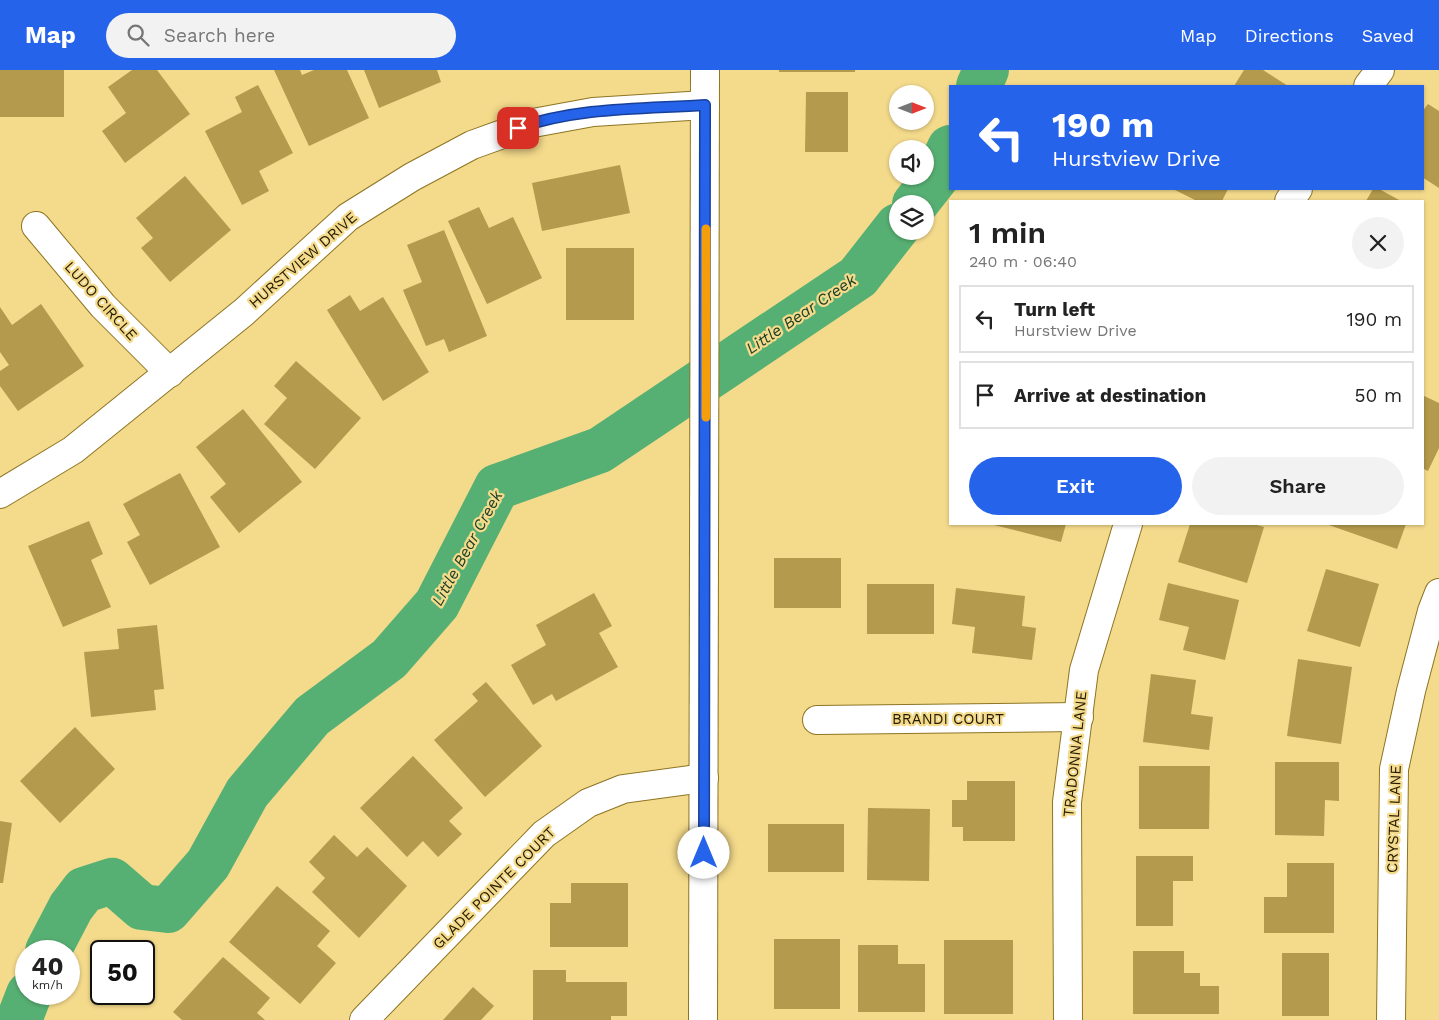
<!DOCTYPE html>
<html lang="en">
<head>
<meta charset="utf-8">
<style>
  :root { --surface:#fff; --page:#f2f2f2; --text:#222; --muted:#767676; --line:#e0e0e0; --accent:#2563eb }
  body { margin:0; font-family:"Work Sans",sans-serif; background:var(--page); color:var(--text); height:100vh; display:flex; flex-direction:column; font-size:19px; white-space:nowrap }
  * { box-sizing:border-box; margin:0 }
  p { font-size:16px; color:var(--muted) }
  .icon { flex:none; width:28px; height:28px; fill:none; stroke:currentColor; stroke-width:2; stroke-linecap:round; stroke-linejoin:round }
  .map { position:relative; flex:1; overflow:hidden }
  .sheet { position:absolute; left:949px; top:130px; width:475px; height:325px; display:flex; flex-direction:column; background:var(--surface); border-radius:0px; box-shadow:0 1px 4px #0004 }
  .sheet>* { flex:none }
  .top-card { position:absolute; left:949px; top:15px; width:475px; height:105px; border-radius:0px; box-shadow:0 1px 4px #0004; background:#2563eb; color:#fff; overflow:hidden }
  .needle { width:32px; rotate:90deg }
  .controls { position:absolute; left:889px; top:15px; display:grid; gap:10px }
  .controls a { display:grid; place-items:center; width:45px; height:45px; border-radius:50%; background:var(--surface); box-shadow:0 1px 4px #0004; font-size:25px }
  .speed { position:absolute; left:15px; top:870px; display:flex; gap:10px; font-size:25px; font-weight:700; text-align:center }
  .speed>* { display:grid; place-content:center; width:65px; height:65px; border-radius:50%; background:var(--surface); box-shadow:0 1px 4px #0004; line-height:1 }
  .speed small { font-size:12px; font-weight:400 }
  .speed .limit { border:2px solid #111; border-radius:8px; background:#fff; color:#111 }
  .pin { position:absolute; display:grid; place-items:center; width:42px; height:42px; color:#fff; margin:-21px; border-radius:10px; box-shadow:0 2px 8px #0006 }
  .me { position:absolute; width:55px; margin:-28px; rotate:0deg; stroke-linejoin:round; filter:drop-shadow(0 0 4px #0008) }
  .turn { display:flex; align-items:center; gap:18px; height:105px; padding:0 20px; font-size:22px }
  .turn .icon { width:65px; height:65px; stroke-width:2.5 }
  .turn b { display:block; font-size:35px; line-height:42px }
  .round { display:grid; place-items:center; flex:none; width:52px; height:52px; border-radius:26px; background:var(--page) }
  .overview { display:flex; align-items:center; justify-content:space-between; height:85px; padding:0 20px }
  h1 { font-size:30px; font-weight:600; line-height:38px }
  .cta { display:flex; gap:10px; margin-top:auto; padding:10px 20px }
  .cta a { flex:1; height:58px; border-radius:30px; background:var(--accent); color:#fff; font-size:20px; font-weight:600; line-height:58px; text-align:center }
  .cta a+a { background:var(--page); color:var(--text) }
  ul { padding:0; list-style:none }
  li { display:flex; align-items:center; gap:15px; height:68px; margin:0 10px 8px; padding:0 10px; border:2px solid var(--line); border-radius:0px }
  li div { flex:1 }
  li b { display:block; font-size:19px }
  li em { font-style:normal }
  header { display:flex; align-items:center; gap:30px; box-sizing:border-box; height:70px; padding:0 25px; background:var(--accent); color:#fff }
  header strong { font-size:24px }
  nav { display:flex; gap:28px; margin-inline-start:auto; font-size:18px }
  .search { width:350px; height:45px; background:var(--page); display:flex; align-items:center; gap:12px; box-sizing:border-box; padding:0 18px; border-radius:28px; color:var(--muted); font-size:19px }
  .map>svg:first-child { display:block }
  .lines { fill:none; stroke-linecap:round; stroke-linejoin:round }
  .river { stroke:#57b073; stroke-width:46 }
  .building { fill:#b39a4c }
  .minor-casing { stroke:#8d7523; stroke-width:30 }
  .tertiary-casing { stroke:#8d7523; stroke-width:30 }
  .secondary-casing { stroke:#8d7523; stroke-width:30 }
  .minor { stroke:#fff; stroke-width:28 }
  .tertiary { stroke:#fff; stroke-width:28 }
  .secondary { stroke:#fff; stroke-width:28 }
  .route-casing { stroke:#184099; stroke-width:12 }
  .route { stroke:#2563eb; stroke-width:9 }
  .slow { stroke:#f59e0b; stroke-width:9 }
  .labels { text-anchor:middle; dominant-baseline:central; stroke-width:4.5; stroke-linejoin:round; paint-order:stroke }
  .street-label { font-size:15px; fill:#241a00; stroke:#f4da8b }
  .water-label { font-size:16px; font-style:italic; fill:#1c4027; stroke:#f4da8b }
</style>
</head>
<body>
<header>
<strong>Map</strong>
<div class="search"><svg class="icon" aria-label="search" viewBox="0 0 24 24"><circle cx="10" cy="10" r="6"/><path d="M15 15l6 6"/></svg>Search here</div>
<nav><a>Map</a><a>Directions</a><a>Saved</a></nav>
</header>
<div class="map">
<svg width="1439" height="950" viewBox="0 0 1439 950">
  <rect width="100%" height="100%" fill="#f4da8b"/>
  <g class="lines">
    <g class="river">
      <path d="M979 16 986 0"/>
      <path d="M915 134 937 106 950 78"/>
      <path d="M48 881 71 837 84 820 112 811 142 837 168 840 208 794 247 723 312 646 389 589 437 534 497 417 600 380 858 207 898 156"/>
      <path d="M19 950 29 924"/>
    </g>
  </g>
  <g class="building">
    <rect x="0" y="0" width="64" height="47"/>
    <path d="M132 0H157L190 44 125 93 102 61 126 43 108 17Z"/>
    <path d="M274 0H300L302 5 314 0H347L369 48 309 76Z"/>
    <path d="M364 0H437L441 12 379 38Z"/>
    <rect x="779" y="0" width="76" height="2"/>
    <path d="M1244 0H1263L1288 16H1234Z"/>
    <path d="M258 15 293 83 259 101 269 121 242 135 205 61 242 42 235 27Z"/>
    <path d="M806 22H848V82H805Z"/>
    <path d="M1428 34 1439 41V118L1422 107V42Z"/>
    <path d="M620 95 630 143 542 161 532 113Z"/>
    <path d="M185 106 231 160 170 212 141 178 153 168 136 148Z"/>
    <path d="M1173 119H1228L1222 131H1197Z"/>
    <path d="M1373 119H1379L1401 131H1366Z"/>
    <path d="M479 137 489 158 513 147 542 208 487 234 448 151Z"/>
    <path d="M444 160 487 266 449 282 444 269 426 276 403 220 422 212 407 175Z"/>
    <rect x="566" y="178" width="68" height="72"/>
    <path d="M350 225 360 241 383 227 429 302 383 331 327 240Z"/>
    <path d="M41 234 84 296 18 341 0 316V301L9 295 0 282V237L12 255Z"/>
    <path d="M296 291 361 348 315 399 264 354 287 328 274 316Z"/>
    <path d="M1422 325 1439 333V378L1428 401 1422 398Z"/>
    <path d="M243 339 302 412 239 463 210 427 226 414 196 377Z"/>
    <path d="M180 403 220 477 150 515 127 472 140 465 123 434Z"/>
    <path d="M89 451 103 484 91 490 111 537 63 557 28 476Z"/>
    <path d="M990 454H1066L1061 472Z"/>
    <path d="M1190 454H1253L1264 457 1247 513 1178 492Z"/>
    <path d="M1326 454H1406L1397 479Z"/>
    <rect x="774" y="488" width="67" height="50"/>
    <path d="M1326 499 1379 514 1360 577 1307 561Z"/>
    <path d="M1168 513 1239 530 1225 590 1183 580 1189 557 1159 550Z"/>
    <rect x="867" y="514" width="67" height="50"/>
    <path d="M956 518 1025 526 1022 556 1036 558 1032 590 972 583 975 557 952 554Z"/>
    <path d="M594 523 612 556 599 563 618 597 556 631 552 624 533 635 511 595 546 575 536 555Z"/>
    <path d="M157 555 164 619 154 620 156 640 91 647 84 582 119 579 117 559Z"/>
    <path d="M1298 589 1352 597 1341 674 1287 666Z"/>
    <path d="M1151 604 1196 610 1191 644 1213 647 1209 680 1143 672Z"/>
    <path d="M486 612 542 676 485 727 434 670 478 631 472 624Z"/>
    <path d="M75 657 115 699 60 753 20 711Z"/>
    <path d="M413 686 463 738 449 751 462 764 438 787 423 771 407 787 360 738Z"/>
    <path d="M1275 692H1339V731L1325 730 1324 766 1275 765Z"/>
    <path d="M1139 696H1210L1209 759H1139Z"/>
    <path d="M967 711H1015V771H963V757H952V730H967Z"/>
    <path d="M868 738 930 739 929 811 867 810Z"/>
    <path d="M0 751 12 753 3 813H0Z"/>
    <rect x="768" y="754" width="76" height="48"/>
    <path d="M334 765 357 787 367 777 407 816 359 868 312 822 325 808 309 792Z"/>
    <path d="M1136 786H1193V811H1173V856H1136Z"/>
    <path d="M1287 793H1334V863H1264V827H1287Z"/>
    <path d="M571 813H628V877H550V833H571Z"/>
    <path d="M277 816 330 861 317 876 336 893 300 934 229 872Z"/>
    <rect x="774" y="869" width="66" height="70"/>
    <rect x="944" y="870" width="69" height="74"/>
    <path d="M858 875H898V894H925V942H858Z"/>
    <path d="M1133 881H1184V903H1200V916H1219V944H1133Z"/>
    <rect x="1282" y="883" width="47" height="63"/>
    <path d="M223 887 270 928 257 943 265 950H182L173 942Z"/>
    <path d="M533 900H566V912H627V946H611V950H533Z"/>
    <path d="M473 917 494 936 481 950H443Z"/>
  </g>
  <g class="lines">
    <g class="minor-casing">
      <g id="minor">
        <path d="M1368 16 1380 0"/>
        <path d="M1289 131 1298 119"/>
        <path d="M36 156 103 236 170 303"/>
        <path d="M817 650 1079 647"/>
        <path d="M364 950 544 764 588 733 623 719 704 708"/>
        <path d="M1068 950 1067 732 1084 600 1128 454"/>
        <path d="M1391 950 1394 699 1411 621 1432 541 1439 523"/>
      </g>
    </g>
    <g class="tertiary-casing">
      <path id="tertiary" d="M0 424 73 380 244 242 348 147 412 107 472 75 533 53 593 42 705 35"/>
    </g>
    <g class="secondary-casing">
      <path id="secondary" d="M703 950 705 0"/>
    </g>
    <use href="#minor" class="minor"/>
    <use href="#tertiary" class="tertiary"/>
    <use href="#secondary" class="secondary"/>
  </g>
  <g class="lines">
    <g class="route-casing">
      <path id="route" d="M518 58C578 37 643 39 705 35L704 783"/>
    </g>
    <use href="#route" class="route"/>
    <path class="slow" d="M706 159V347"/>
  </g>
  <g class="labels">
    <g class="street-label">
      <text transform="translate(303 190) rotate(-41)">HURSTVIEW DRIVE</text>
      <text transform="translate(101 231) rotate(48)">LUDO CIRCLE</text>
      <text x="948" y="649">BRANDI COURT</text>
      <text transform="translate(1075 684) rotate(-84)">TRADONNA LANE</text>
      <text transform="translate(1394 749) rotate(-88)">CRYSTAL LANE</text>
      <text transform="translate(494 818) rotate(-45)">GLADE POINTE COURT</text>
    </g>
    <g class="water-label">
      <text transform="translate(801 244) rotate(-34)">Little Bear Creek</text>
      <text transform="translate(467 478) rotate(-61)">Little Bear Creek</text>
    </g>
  </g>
</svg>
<div class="controls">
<a><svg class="needle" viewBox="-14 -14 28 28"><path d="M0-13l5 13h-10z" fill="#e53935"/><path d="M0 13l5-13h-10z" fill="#767676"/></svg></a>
<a><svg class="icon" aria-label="sound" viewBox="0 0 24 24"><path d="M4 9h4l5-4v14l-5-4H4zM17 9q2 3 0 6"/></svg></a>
<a><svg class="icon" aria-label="layers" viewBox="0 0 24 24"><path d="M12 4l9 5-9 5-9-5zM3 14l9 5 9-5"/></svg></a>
</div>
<div class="speed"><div>40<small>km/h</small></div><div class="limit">50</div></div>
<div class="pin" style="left:518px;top:58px;background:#d93025"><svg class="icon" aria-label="arrive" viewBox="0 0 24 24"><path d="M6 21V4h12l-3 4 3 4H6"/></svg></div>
<svg class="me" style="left:704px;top:783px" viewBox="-20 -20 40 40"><circle r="19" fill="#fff"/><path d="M0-13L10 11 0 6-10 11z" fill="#2563eb"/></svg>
<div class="top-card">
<div class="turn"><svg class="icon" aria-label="left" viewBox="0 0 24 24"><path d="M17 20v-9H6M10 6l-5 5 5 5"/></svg><div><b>190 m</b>Hurstview Drive</div></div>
</div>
<section class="sheet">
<div class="overview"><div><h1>1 min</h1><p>240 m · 06:40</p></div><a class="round"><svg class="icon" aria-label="close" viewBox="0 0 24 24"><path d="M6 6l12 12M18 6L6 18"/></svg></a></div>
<ul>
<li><svg class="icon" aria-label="left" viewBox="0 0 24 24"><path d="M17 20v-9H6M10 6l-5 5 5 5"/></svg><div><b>Turn left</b><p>Hurstview Drive</p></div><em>190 m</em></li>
<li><svg class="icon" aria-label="arrive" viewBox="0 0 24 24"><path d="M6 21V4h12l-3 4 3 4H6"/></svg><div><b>Arrive at destination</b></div><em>50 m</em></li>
</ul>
<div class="cta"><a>Exit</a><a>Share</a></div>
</section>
</div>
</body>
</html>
